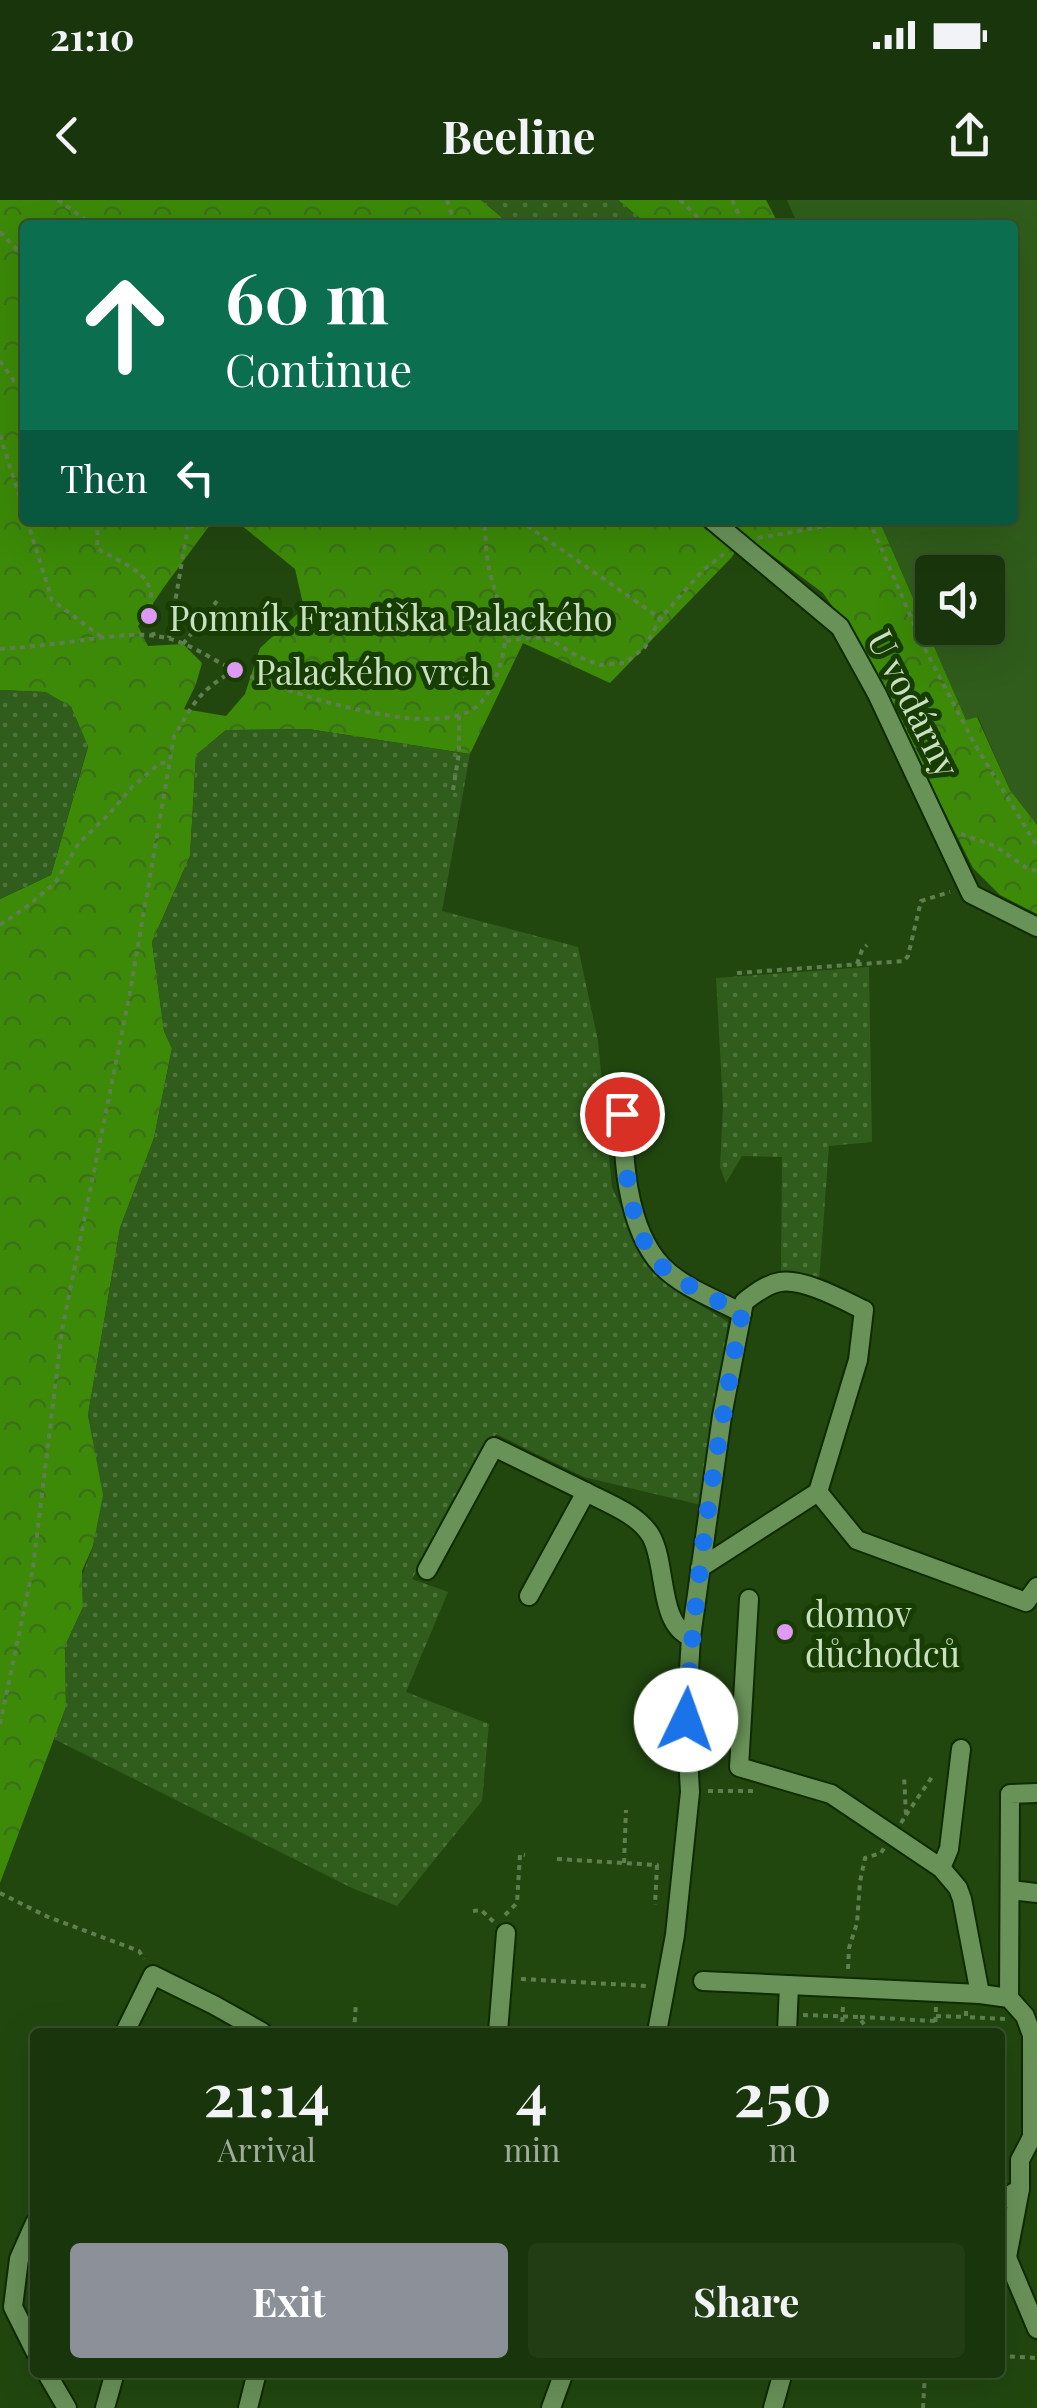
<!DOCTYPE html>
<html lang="en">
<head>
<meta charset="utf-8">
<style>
  :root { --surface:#19350b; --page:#223d14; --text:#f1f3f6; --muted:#9fab9d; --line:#37502c; --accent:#8c9099 }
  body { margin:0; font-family:"Playfair Display",serif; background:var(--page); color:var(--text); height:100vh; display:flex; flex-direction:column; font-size:38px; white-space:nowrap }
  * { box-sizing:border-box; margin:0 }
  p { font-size:32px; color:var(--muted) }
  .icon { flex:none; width:55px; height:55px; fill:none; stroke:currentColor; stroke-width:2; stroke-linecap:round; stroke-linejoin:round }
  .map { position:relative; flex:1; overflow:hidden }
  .panel { position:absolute; left:30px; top:1828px; width:975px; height:350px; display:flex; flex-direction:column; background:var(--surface); border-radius:10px; box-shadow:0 10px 40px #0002,0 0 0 2px var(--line) }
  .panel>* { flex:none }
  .hud { position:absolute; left:20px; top:20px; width:998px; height:305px; border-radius:10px; box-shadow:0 10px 40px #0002,0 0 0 2px var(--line); background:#0b6e4f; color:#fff; overflow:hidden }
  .buttons { position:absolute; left:915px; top:355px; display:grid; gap:20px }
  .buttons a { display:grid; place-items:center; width:90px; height:90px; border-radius:10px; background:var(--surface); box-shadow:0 10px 40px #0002,0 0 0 2px var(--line); font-size:50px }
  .pin { position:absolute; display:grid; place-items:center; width:85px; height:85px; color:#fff; margin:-42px; border:5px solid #fff; border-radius:50%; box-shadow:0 2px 10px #0007 }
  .me { position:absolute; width:110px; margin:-55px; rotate:3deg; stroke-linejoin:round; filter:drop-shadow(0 0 8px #0008) }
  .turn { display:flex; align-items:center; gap:35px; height:210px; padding:0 40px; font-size:45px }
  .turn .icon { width:130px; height:130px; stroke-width:2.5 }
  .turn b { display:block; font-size:70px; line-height:85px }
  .then { display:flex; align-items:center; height:95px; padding:0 40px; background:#0003; gap:20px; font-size:38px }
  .eta { display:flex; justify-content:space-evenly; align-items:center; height:170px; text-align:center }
  .eta b { font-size:60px; font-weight:700; line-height:70px }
  .action { display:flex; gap:20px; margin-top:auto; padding:20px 40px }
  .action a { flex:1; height:115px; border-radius:10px; background:var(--accent); color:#fff; font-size:40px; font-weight:700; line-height:115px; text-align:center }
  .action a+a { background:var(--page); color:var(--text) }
  .status { display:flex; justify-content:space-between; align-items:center; height:70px; padding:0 50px; background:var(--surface); direction:ltr }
  .status svg { height:28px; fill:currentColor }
  header { display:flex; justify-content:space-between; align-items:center; height:130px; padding:0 40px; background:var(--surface); font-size:45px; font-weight:700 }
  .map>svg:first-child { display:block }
  .grass { fill:#305d1b; fill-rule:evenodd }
  .forest { fill:url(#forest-crowns) }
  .park { fill:url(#park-dots) }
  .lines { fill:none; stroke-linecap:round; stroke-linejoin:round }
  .minor-casing { stroke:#0f2b02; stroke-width:22 }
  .path { stroke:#5f7f50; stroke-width:4; stroke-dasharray:5 5; stroke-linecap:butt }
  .minor { stroke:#699259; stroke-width:18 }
  .route { stroke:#1a73e8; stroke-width:18; stroke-dasharray:0 32.4 }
  .poi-dot { fill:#dd99f4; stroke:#173d02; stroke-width:4 }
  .labels { text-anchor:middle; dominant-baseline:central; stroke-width:10; stroke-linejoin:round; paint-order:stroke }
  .poi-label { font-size:35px; fill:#cae0c2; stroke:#173d02; text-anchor:start }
  .street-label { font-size:35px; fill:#cae0c2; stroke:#173d02 }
</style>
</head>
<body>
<div class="status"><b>21:10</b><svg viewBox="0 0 49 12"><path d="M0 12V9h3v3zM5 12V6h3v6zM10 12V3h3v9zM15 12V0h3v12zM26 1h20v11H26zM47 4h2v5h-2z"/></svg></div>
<header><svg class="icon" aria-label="back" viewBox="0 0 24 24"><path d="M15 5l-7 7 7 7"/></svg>Beeline<svg class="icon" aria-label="share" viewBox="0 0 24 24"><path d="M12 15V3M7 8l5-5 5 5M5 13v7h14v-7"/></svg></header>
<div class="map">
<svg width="1037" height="2208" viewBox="0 0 1037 2208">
  <defs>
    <pattern id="forest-crowns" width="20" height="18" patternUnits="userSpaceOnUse" patternTransform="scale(2.5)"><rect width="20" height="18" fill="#3c8a08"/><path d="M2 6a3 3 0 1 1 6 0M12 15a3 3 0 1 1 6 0" fill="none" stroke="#3c711a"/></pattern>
    <pattern id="park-dots" width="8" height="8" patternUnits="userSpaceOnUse" patternTransform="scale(2.5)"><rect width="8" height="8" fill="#305d1b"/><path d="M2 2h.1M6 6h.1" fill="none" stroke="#4d743a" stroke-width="1.8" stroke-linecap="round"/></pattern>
  </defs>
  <rect width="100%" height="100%" fill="#21470f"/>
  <path class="grass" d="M787 0H1037V625L1010 590 978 517 966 520 879 320H1012V25H798ZM932 372H988V428H932Z"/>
  <g class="forest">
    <path d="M0 0H481L511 25H25V320H227L210 325 164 387 138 426 148 446 183 444 202 463 196 484 184 509 226 516 245 494 260 448 304 408 295 369 235 320H879L966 520 977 517 1010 590 1037 625V714L1000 695 973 668 863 450 823 393 746 336 731 358 610 483 523 443 470 554 308 529 226 530 196 555 190 656 152 742 164 831 172 848 154 938 120 1028 88 1215 104 1295 93 1346 82 1371 83 1407 65 1446 66 1507 0 1683V699L51 675 88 547 71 507 45 492 0 490Z"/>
    <path d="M618 0H766L779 25H648Z"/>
  </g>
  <g class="park">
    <path d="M481 0H618L648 25H511Z"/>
    <path d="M0 490 46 492 71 507 88 546 51 675 0 699Z"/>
    <path d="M308 529 470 554 442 711 578 747 598 841 612 987 640 1049 672 1083 700 1105 728 1122 716 1202 715 1246 701 1305 584 1277 496 1234 412 1379 448 1392 406 1492 489 1524 482 1601 397 1706 352 1688 54 1539 66 1507 65 1446 83 1407 82 1376 93 1346 103 1295 88 1215 120 1028 154 938 172 849 164 831 152 742 190 656 196 555 226 530Z"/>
    <path d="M869 767 872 942 829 946 819 1082 781 1077 782 957 742 956 726 983 720 967 723 906 716 778Z"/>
  </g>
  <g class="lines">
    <g class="minor-casing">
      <g id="minor">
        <path d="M712 320 840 427 877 494 971 694 1037 727"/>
        <path d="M636 886 621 887C623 941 622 1024 662 1066 682 1087 716 1099 742 1113"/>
        <path d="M818 1292 857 1340 1026 1402 1037 1387"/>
        <path d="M427 1370 494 1247 586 1292"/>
        <path d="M529 1396 586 1292C607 1303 638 1314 651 1336 667 1364 658 1425 691 1437"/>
        <path d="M749 1399 739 1567 831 1594 941 1668 958 1688 962 1699 980 1794"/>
        <path d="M941 1668 949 1649 961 1549"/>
        <path d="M1011 1690 1037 1693"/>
        <path d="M703 1781 980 1794 1009 1798 1025 1816 1032 1835V1937L1020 1960V1989L1000 2001"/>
        <path d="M1009 1798 1010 1594 1037 1593"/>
        <path d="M125 1832 153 1775 214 1805 262 1832"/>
        <path d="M498 1832 506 1733"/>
        <path d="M657 1832 675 1735 690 1592 686 1520 691 1437 722 1216 744 1102C754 1094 767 1084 780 1082 803 1078 843 1100 864 1110L858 1160 818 1292 700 1368"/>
        <path d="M787 1832 789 1785"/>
        <path d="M35 2023 19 2059 13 2107 35 2151"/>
        <path d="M1000 2041 1037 2129"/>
        <path d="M1007 2057 1020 1989"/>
        <path d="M46 2172 67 2208"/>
        <path d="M105 2208 115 2172"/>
        <path d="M248 2208 257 2172"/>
        <path d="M551 2208 564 2172"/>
        <path d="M773 2208 783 2172"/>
      </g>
    </g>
    <g class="path">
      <path d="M58 0 93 25"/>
      <path d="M447 0 455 25"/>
      <path d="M680 0 706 25"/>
      <path d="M732 0 744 25"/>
      <path d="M0 32 25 58"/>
      <path d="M0 161 14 181 25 186"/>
      <path d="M0 235 25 314"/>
      <path d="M27 320 52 400 103 438"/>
      <path d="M98 320 97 348C115 361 149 369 151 395 151 410 150 421 154 436"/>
      <path d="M519 320 667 423"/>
      <path d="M869 320 923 445 974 543 1037 646"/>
      <path d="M190 327 204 320"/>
      <path d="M758 338 861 320"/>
      <path d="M169 438 189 320"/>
      <path d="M506 441 532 437 551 440 577 456 600 465 625 463 645 447 660 419 702 371 724 354"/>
      <path d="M183 444 217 401"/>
      <path d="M0 449C28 447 55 444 83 440 110 437 140 431 166 438 190 443 212 460 235 470 283 491 431 542 476 507 489 497 497 476 501 461 512 427 498 405 490 373 486 355 485 338 485 320"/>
      <path d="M453 590 459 553V515"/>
      <path d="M961 634 995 646 1027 668 1037 671"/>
      <path d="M0 725 25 708 55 683 79 643 109 614 132 587 159 564 170 561"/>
      <path d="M857 764 862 750 867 745"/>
      <path d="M737 773 904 761 908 756 921 701 950 692"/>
      <path d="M0 1524 33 1368 62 1130 129 798 174 537C193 503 200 490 235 470"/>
      <path d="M708 1591H754"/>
      <path d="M906 1615 932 1577"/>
      <path d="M901 1623 906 1615 904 1575"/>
      <path d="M557 1659 657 1665 655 1705"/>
      <path d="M624 1663 626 1610"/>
      <path d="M0 1693 48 1717 139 1751 144 1759"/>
      <path d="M473 1711 481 1710 495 1723"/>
      <path d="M505 1715 517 1703 520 1654 525 1655"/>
      <path d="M848 1769 849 1748 857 1723 860 1682 865 1658 881 1653 884 1648"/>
      <path d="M521 1779 647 1786"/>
      <path d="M966 1811V1817L1006 1819"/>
      <path d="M803 1815 859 1817 869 1832"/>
      <path d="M936 1816 966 1817"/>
      <path d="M860 1817 936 1821"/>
      <path d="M354 1832 356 1802"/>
      <path d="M842 1832 843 1802"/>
      <path d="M935 1832 936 1807"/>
      <path d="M1000 2156 1037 2158"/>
      <path d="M923 2208 925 2172"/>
    </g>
    <use href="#minor" class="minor"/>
  </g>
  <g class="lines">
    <path class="route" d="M622 914C625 960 627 1038 666 1070 689 1088 717 1100 742 1113 716 1247 694 1383 686 1520"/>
  </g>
  <g class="poi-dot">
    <circle cx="149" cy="416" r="10"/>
    <circle cx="235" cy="470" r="10"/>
    <circle cx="785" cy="1432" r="10"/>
  </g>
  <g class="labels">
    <g class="poi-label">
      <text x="169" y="416">Pomník Františka Palackého</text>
      <text x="255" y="470">Palackého vrch</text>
      <text x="805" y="1412">domov<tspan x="805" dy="40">důchodců</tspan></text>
    </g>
    <g class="street-label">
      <text transform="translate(915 503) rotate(63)">U vodárny</text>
    </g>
  </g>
</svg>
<div class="buttons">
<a><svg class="icon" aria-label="sound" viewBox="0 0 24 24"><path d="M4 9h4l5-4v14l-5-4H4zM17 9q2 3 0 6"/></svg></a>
</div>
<div class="pin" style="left:622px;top:914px;background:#d93025"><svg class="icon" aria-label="arrive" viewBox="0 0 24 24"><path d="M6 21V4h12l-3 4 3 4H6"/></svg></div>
<svg class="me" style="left:686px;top:1520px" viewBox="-20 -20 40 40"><circle r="19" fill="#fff"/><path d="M0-13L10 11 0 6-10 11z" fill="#1a73e8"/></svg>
<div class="hud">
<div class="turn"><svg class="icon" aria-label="ahead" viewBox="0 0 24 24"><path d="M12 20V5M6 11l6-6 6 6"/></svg><div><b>60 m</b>Continue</div></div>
<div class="then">Then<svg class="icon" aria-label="left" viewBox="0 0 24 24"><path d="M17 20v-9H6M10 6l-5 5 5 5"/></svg></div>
</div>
<section class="panel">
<div class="eta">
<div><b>21:14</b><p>Arrival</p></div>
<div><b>4</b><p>min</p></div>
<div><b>250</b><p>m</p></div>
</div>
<div class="action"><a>Exit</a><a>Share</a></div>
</section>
</div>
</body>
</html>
